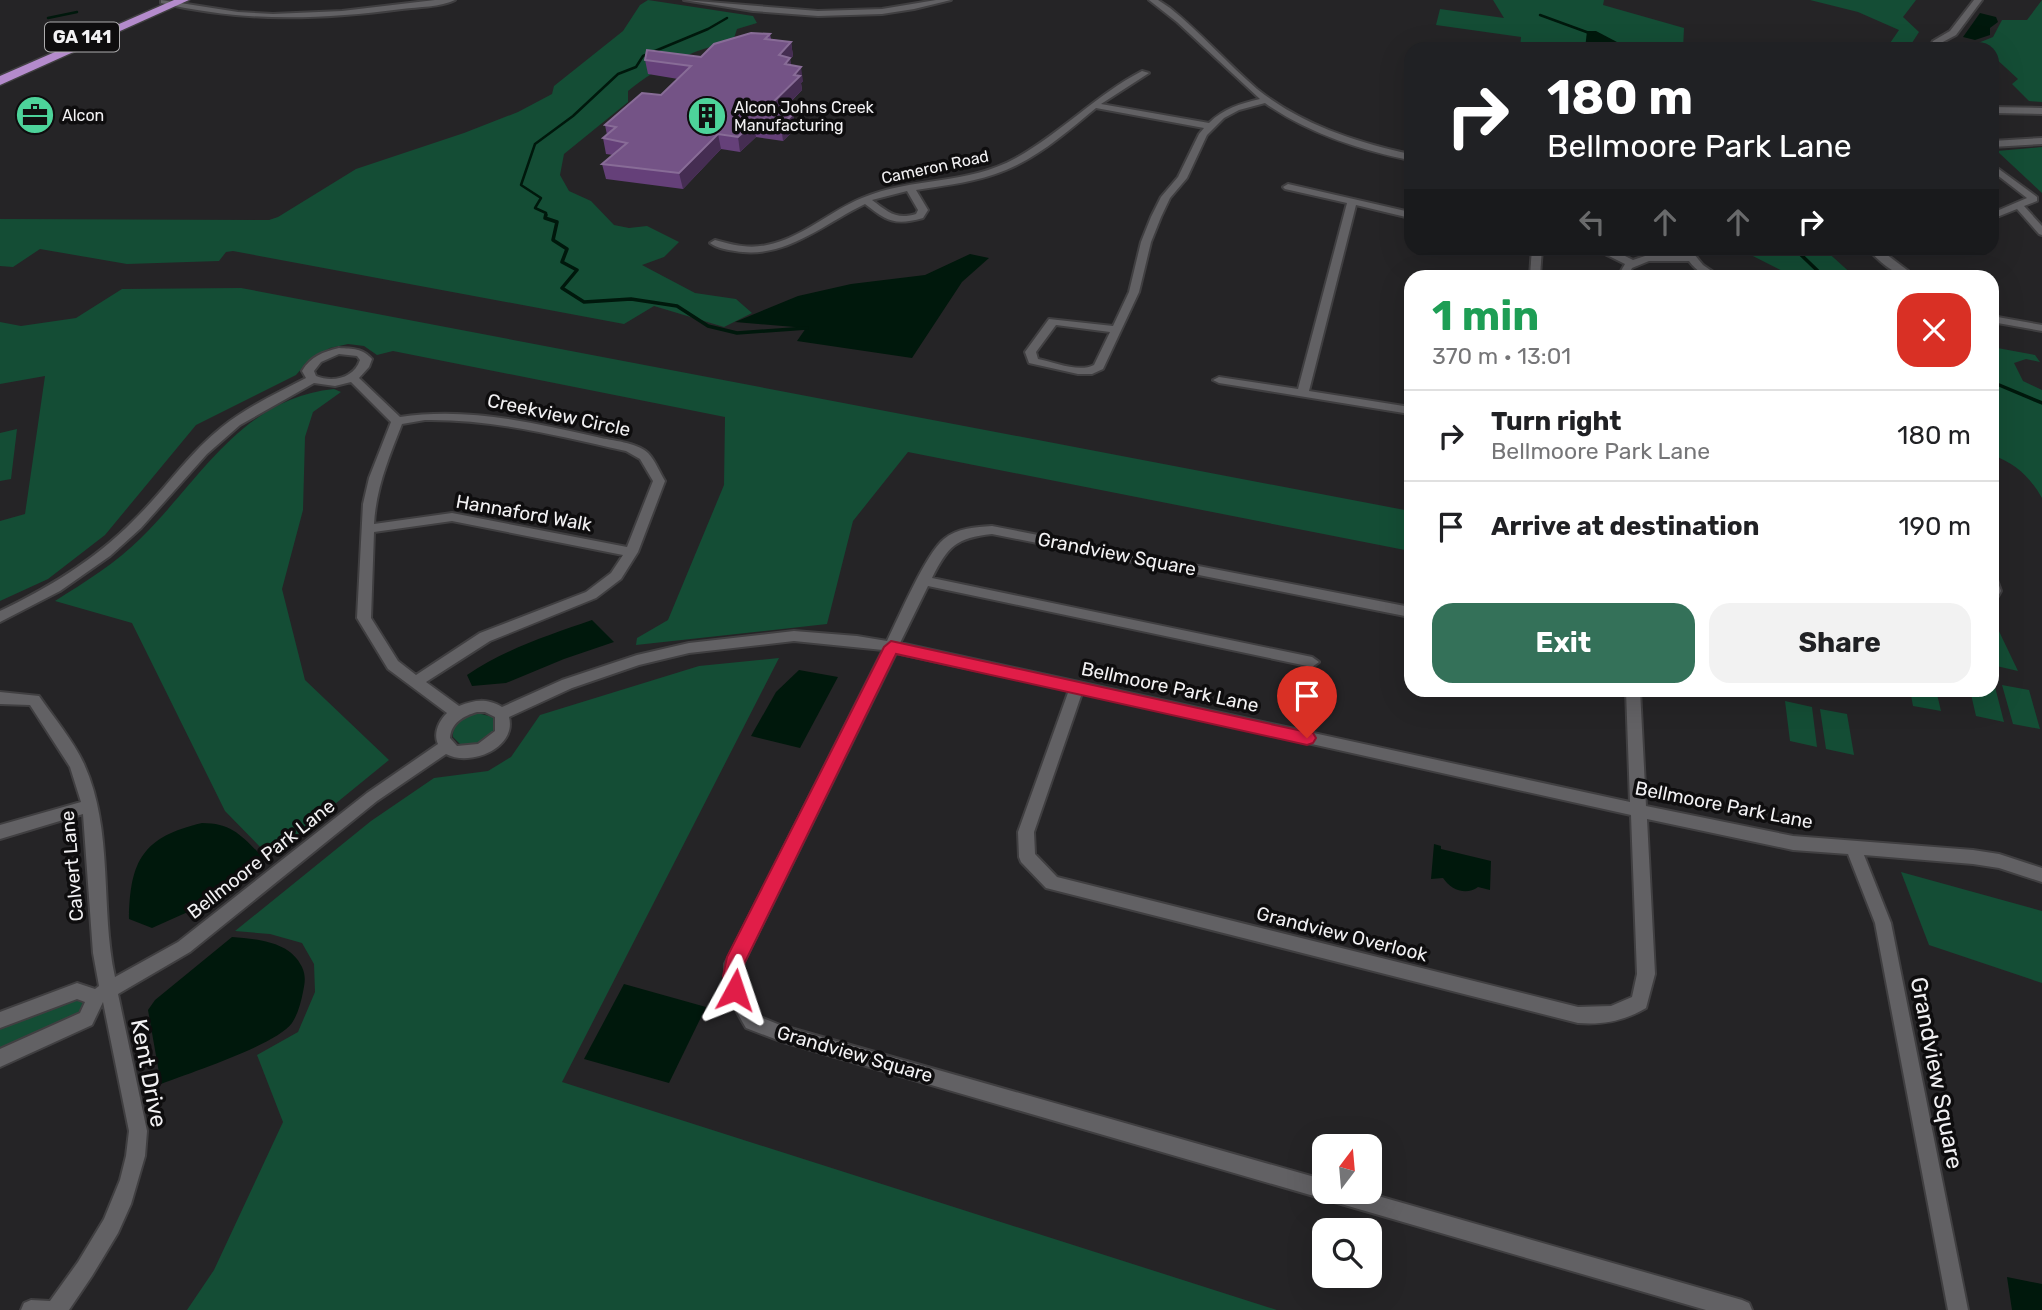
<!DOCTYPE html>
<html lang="en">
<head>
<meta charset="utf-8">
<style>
  :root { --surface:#fff; --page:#f2f2f2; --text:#202124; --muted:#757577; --line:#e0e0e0; --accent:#347159 }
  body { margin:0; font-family:Rubik,sans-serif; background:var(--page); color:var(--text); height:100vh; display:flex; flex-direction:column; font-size:26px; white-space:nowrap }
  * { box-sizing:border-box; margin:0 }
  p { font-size:23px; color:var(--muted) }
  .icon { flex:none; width:38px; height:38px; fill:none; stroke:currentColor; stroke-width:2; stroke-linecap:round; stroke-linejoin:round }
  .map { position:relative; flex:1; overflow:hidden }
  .panel { position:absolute; left:1404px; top:270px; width:595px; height:427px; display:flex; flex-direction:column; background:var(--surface); border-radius:21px; box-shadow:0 7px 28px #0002 }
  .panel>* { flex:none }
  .hud { position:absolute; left:1404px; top:42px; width:595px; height:214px; border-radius:21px; box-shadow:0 7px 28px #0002; background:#202124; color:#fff; overflow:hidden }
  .needle { width:46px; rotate:16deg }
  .tools { position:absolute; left:1312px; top:1134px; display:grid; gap:14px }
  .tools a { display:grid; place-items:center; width:70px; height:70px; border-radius:14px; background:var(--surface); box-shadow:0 7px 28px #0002; font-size:35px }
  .pin { position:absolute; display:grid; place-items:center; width:60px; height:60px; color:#fff; margin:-72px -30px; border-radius:50% 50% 50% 0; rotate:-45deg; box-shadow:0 0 7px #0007 }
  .pin .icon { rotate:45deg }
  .me { position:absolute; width:77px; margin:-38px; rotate:5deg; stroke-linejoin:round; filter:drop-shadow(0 0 5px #0008) }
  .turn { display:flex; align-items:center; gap:24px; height:147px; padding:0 28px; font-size:32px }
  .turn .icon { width:91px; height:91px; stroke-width:2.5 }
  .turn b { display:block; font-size:49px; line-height:60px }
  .lanes { display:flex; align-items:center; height:66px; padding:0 28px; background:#0003; justify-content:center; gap:35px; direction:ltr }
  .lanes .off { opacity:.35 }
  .round { display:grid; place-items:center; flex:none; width:74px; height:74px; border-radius:21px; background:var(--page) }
  .summary { display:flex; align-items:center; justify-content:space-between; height:119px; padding:0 28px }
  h1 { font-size:42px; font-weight:700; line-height:52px; color:#1e9e55 }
  .button { display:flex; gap:14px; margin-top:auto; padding:14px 28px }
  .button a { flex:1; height:80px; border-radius:21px; background:var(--accent); color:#fff; font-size:28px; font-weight:700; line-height:80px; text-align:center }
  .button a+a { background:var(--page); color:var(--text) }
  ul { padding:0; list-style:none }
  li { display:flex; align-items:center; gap:21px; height:91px; padding:0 28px; border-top:2px solid var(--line) }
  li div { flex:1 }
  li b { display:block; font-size:26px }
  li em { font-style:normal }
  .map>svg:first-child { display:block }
  .green { fill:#144d35 }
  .water { fill:#00180c }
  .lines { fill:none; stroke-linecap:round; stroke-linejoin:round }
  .stream-far1 { stroke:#00180c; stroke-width:2.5 }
  .stream { stroke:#00180c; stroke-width:3.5 }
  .minor-casing { stroke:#403f41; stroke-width:4 }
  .highway-casing { stroke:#403f41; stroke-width:3 }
  .minor { fill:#626164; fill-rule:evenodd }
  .highway { fill:#b48bcc; fill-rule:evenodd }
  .wall { fill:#654079 }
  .shaded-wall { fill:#452d52 }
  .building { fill:#745386; stroke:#886c97; stroke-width:2 }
  .route { fill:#e11d48; stroke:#92132f; stroke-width:2 }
  .labels { text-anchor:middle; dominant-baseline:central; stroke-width:7; stroke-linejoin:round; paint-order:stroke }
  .far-poi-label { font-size:16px; fill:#f2f1f3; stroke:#0e0d0e; text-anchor:start }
  .far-street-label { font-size:16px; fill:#f2f1f3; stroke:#0e0d0e }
  .shield { fill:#0e0d0e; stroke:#aeadae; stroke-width:2 }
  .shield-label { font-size:18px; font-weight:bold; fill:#f2f1f3 }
  .street-label { font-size:19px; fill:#f2f1f3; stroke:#0e0d0e }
  .near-street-label { font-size:23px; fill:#f2f1f3; stroke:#0e0d0e }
</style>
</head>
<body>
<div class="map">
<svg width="2042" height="1310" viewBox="0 0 2042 1310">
  <rect width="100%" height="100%" fill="#252426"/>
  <g class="green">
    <path d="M648 0 753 16 757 23 737 29 733 41C692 50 660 65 628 91V102L564 154 560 175 569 191 591 201 614 225 629 228 647 226 679 242 664 257 642 265 695 293 736 299 752 313 724 327 654 306 624 324 233 251 226 252 219 261 127 264 40 249 13 267 0 266V219L269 220 278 217 356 169 464 133 518 112 552 94 554 86 623 31 640 5Z"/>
    <path d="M1493 0H1604L1603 5 1684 28 1683 49H1520L1521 37 1436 25 1440 9 1504 18Z"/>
    <path d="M1810 0H1916L1903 17 1919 32 1908 49H1886L1899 30 1858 12Z"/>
    <path d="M2042 0V102L2029 101 2012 84 2018 79 1992 55V49H1985L1978 43 1993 37 2002 20H2027Z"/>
    <path d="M2042 147V193L1997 151Z"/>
    <path d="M1748 249H1824L1854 276H1792L1749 254Z"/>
    <path d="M241 288 1410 511V551L908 452 853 521 827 624 636 645 637 638 668 620 724 485 725 417 393 351 377 355 364 346 348 344 330 348 310 359 296 375 196 425 105 535 48 579 0 601V521L25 514 45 376 0 384V322L21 326 76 318 122 289Z"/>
    <path d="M1992 347 2035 355 2040 362 2026 359 2014 363 2023 381 2042 390V498C2030 477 2015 463 1992 455Z"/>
    <path d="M334 389 341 392 313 412 305 437 303 510 282 589 305 680 389 760 270 857 225 811 132 623 55 601C85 582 116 563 141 538 201 479 242 398 334 389Z"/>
    <path d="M17 429 11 479 0 481V433Z"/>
    <path d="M1992 625H1996L2018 671 1992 665Z"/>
    <path d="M779 658 562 1082 1277 1310H187L214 1270 283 1122 257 1055 298 1032 315 992 314 964 302 943 270 934 235 931 371 821 434 778 488 771 511 757 540 715 699 666Z"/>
    <path d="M1992 683H1994L2004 722 1976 716 1970 690H1992Z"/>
    <path d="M2002 685 2029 690 2040 729 2013 724Z"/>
    <path d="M1910 690H1936L1941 711 1913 706Z"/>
    <path d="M1785 701 1812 707 1817 747 1790 741Z"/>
    <path d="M1820 709 1847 714 1854 755 1826 749Z"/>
    <path d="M477 713 493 717 495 731 480 744H460L453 737C452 723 464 716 477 713Z"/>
    <path d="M1901 872 2042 911V983L1929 945Z"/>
    <path d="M76 998 82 1001 84 1007 78 1015 0 1051V1027Z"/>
  </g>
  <g class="water">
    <path d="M1980 13 1996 17 1998 22 1990 28V35L1975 40 1963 37Z"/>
    <path d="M1587 31H1596L1617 42V45L1612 49H1585Z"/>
    <path d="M970 254 989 258 962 282 912 358 797 341 806 328 735 322 798 296 851 284 925 275Z"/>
    <path d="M592 620 614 642 564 659 506 683 472 686 467 675C505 649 549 635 592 620Z"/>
    <path d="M799 670 838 677 800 748 751 736 776 692Z"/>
    <path d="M202 823C234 823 243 838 265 859L190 911 152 928 129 919C130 860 143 837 202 823Z"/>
    <path d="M1434 844 1441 846V849L1491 861 1490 890 1478 887C1466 896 1451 890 1443 878L1431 879Z"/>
    <path d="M232 937C257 939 290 941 302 967 306 976 305 982 303 992 301 1002 298 1014 292 1023 276 1045 189 1073 161 1084L148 1010 155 1000Z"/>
    <path d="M624 984 706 1007 669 1083 584 1059Z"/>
    <path d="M2007 1277 2042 1284V1310H2012Z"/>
  </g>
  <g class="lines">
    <g class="stream-far1">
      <path d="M1540 15 1592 34"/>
      <path d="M48 18 77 12"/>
      <path d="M545 216 546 213 535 208 541 198 521 185 535 144 573 116 618 74 636 67 643 56 708 29 727 18"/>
    </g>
    <g class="stream">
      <path d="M546 215 545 218 557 222 553 240 567 249 562 262 577 270 562 288 584 302 631 299 677 306 708 326 737 333 807 328"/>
      <path d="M1794 248 1823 276"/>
      <path d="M1992 382 2042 403"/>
    </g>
    <g class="minor-casing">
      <g id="minor">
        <path d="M161 0 238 12 273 14 342 11 435 0H455C441 7 418 7 402 9 318 20 244 22 161 3Z"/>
        <path d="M684 0 818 11 882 9 936 0H951L914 9 882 14 818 16 753 11Z"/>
        <path d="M1149 0H1158L1170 8C1201 33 1227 63 1257 89 1302 125 1356 142 1410 154V160C1360 150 1308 133 1265 103L1239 110 1224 118 1207 135 1187 178 1170 198 1161 217 1151 242 1139 292 1103 369 1092 374H1078L1029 363 1025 352 1049 319 1113 326 1129 292 1141 242 1151 217 1161 197 1178 177 1199 134 1204 128 1096 108C1068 131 1040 156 1006 170 978 182 946 185 916 190L928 210 923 218C894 226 887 221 865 204 823 224 785 260 735 251 727 250 717 248 710 243L715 240C733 245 749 249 767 245 802 238 830 211 862 198 912 177 968 185 1016 158 1061 133 1096 95 1142 71L1149 73 1101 104 1209 123C1224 108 1240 104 1260 99L1177 22ZM907 191 918 210 916 214C896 220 888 212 872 200ZM1056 325 1110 332 1094 365C1079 373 1054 362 1038 359L1036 352Z"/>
        <path d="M1974 0H1982L1956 35 1939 44 1937 49H1929L1933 41 1950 31Z"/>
        <path d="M1992 107 2042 108V114L1992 113Z"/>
        <path d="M2042 138V144L1992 147V141Z"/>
        <path d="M1992 164 2037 197V201L2024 206 2042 226V235L2039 234 2017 209 1992 219V213L2027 198 1992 171Z"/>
        <path d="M1288 184 1410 212V218L1356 205 1309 391 1410 407V414L1219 383 1213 380 1219 377 1298 389 1347 203 1285 189 1283 187Z"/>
        <path d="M1532 248H1542L1540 276H1530Z"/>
        <path d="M1593 248H1609L1633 260 1648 255H1684L1681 248H1689L1703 265 1719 276C1706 277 1697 272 1689 261H1649L1632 268 1628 276H1618L1625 264Z"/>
        <path d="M1867 248H1878L1915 276C1896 278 1880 262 1867 248Z"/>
        <path d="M1992 316 2042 325V331L1992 322Z"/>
        <path d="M339 348C353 349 362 348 372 359L369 367 359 378 400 417C467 407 531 422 597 437 613 441 636 442 648 453 655 460 660 473 665 481L638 552 621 579 596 598 490 641 426 682 459 706C475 700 486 698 502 707L562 680 637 655 689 643 794 631 857 636 887 641C899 617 926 553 944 539 957 528 976 527 992 526L1410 607V617L992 534C956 538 948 546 932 578L1312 657 1319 662 1312 667 928 586 900 643 1630 802 1626 690H1640L1646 806 1793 836 1973 850 1999 854 2042 868V882L1999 868 1973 864 1864 855 1891 923 1968 1310H1948L1875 923 1848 854 1793 850 1647 819 1655 974 1646 1008C1624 1021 1603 1025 1578 1023L1046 888 1021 862 1019 857 1018 832 1069 690 896 653 743 964 744 987 758 1016 780 1025 1325 1180V1192H1364L1742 1300 1749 1303 1752 1310H1706L780 1041 746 1028C734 1008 724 988 725 964L883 650 794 641 689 653 639 665 572 688 509 717C517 748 470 767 446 754L377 801 190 952 118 994 147 1131 145 1156 131 1204 118 1233 92 1276 69 1310H21L24 1303 31 1300 50 1301 78 1262 104 1219 120 1180 126 1156 129 1131 103 1002 92 1025 0 1067V1049L80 1013 85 1002 77 999 0 1028V1012L77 983 95 989 99 986 93 953 83 814 0 839V825L81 802 70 767 30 705 0 704V692L39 696C54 718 73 740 84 764 114 830 100 908 115 977L178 942 367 793 438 744C433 733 439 721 447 713L388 669 357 618 363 504 369 478 391 422 351 382 335 386 314 383 240 425 207 454 141 528 110 556 60 591 0 622V611C48 588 95 560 133 521 164 491 188 454 222 427 247 407 277 393 306 378L302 371C311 356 323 352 339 348ZM339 354 357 356 360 360C354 378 333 383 316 376L314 371 321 362ZM425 420C494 419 559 436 626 451L640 459 653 481 627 547 452 513 374 524C376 488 389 457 402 424ZM452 521 623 555 611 573 586 592 480 633 416 675 398 661 371 618 374 532ZM1082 693 1631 815 1637 974 1632 997 1611 1006 1578 1007 1057 877 1035 854 1034 832ZM477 712H485L495 717V731L478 744 457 746 450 738C451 723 463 716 477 712Z"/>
        <path d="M1992 578 1997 580 2001 591 1997 598 1992 600Z"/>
      </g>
    </g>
    <g class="highway-casing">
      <path id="highway" d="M174 0H189L0 85V76Z"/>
    </g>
    <use href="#minor" class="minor"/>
    <use href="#highway" class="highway"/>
  </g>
  <path class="wall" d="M770 34 771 39 791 42 793 56 790 59 791 65 803 81 801 83 802 90 781 112 793 114 795 129 783 141 756 137 740 152 721 149 683 189 606 179 602 164 613 155 606 154 603 138 607 135 605 125 661 95 678 79 648 74 645 60 701 57Z"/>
  <g class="shaded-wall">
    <path d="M791 42 793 56 790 59 792 72 779 55Z"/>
    <path d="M801 67 803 81 801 83 802 90 768 124 766 109Z"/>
    <path d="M793 114 795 129 783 141 781 126Z"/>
    <path d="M754 122 756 137 740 152 738 137Z"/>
    <path d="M718 134 721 149 683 189 679 173Z"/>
  </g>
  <path class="building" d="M751 33 770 34 765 39 791 42 779 55 790 58 785 64 801 67 794 75 800 76 766 109 793 114 781 126 754 122 738 137 718 134 679 173 602 164 627 143 603 138 616 127 605 125 642 93 661 95 691 66 645 60 647 50 701 57 714 44Z"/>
  <path class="route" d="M891 641 1307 732 1313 733 1316 738 1313 743 1307 745 896 654 744 964C742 975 746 987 742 996L735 999 728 996 723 976 727 957 884 647Z"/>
  <defs>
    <g id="office-disc" transform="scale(2.0125)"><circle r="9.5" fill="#4dd39a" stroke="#0e0d0e"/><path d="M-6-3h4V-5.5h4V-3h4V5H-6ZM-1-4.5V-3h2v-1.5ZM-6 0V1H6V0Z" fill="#111"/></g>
    <g id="building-disc" transform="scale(2.0125)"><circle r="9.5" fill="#4dd39a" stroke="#0e0d0e"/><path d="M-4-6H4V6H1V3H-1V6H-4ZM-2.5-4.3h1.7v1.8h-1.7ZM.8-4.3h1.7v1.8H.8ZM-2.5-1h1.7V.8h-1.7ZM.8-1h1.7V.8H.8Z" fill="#111"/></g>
  </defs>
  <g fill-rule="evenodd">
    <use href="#office-disc" x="35" y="115"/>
    <use href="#building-disc" x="707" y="116"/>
  </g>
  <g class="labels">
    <g class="far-poi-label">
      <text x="734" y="107">Alcon Johns Creek<tspan x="734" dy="18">Manufacturing</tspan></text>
      <text x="62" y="115">Alcon</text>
    </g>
    <g class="far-street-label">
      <text transform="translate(935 167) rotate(-12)">Cameron Road</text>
    </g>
    <rect class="shield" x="45" y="22.5" width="74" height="29" rx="5"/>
    <g class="shield-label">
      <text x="82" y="37">GA 141</text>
    </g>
    <g class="street-label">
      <text transform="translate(559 415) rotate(12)">Creekview Circle</text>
      <text transform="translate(524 513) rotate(10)">Hannaford Walk</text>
      <text transform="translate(1117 554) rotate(11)">Grandview Square</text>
      <text transform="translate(1170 687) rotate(12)">Bellmoore Park Lane</text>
      <text transform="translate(1724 805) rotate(11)">Bellmoore Park Lane</text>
      <text transform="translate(261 859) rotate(-38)">Bellmoore Park Lane</text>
      <text transform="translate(72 866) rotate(-95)">Calvert Lane</text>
      <text transform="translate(1342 934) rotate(14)">Grandview Overlook</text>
      <text transform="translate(855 1054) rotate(16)">Grandview Square</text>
    </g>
    <g class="near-street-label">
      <text transform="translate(149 1073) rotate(79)">Kent Drive</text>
      <text transform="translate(1937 1073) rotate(79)">Grandview Square</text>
    </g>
  </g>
</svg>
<div class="tools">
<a><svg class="needle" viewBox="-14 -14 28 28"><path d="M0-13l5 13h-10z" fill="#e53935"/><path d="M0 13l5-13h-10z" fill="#757577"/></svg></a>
<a><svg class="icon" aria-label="search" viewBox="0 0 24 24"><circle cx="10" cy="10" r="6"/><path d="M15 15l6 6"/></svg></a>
</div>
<div class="pin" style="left:1307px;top:738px;background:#d93025"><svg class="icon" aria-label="arrive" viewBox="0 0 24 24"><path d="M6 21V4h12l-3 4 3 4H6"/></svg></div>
<svg class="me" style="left:735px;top:990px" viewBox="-20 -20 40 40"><path d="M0-17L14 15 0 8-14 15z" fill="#e11d48" stroke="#fff" stroke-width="4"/></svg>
<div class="hud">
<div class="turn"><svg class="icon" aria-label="right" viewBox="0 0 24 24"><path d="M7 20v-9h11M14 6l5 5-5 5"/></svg><div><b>180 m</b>Bellmoore Park Lane</div></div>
<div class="lanes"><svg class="icon off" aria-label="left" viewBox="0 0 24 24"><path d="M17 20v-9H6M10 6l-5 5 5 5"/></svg><svg class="icon off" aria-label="ahead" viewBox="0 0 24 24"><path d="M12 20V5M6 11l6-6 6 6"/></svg><svg class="icon off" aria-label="ahead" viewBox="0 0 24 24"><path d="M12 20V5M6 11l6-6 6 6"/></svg><svg class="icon" aria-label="right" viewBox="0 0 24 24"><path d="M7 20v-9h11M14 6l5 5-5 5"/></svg></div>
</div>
<section class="panel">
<div class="summary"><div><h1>1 min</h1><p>370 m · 13:01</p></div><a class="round" style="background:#d93025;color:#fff"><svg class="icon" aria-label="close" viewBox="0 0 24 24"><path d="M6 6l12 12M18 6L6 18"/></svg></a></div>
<ul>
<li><svg class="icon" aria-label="right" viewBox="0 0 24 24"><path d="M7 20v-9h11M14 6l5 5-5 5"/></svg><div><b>Turn right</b><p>Bellmoore Park Lane</p></div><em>180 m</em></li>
<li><svg class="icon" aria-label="arrive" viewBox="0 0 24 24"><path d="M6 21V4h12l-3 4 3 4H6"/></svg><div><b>Arrive at destination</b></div><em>190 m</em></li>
</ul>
<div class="button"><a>Exit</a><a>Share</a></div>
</section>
</div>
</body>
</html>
